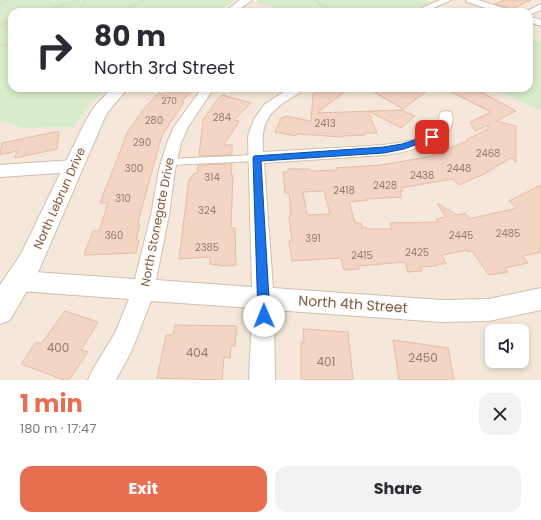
<!DOCTYPE html>
<html lang="en">
<head>
<meta charset="utf-8">
<style>
  :root { --surface:#fff; --page:#f2f2f3; --text:#2b2b33; --muted:#7c7c81; --accent:#e76f51 }
  body { margin:0; font-family:Poppins,sans-serif; background:var(--page); color:var(--text); height:100vh; display:flex; flex-direction:column; font-size:15px; white-space:nowrap }
  * { box-sizing:border-box; margin:0 }
  p { font-size:13px; color:var(--muted) }
  .icon { flex:none; width:22px; height:22px; fill:none; stroke:currentColor; stroke-width:2; stroke-linecap:round; stroke-linejoin:round }
  .map { position:relative; height:380px; overflow:hidden }
  .sheet { display:flex; flex-direction:column; background:var(--surface); flex:1 }
  .sheet>* { flex:none }
  .top-card { position:absolute; left:8px; top:8px; width:525px; height:84px; border-radius:12px; box-shadow:0 2px 6px #0003; background:#fff; color:var(--text); overflow:hidden }
  .controls { position:absolute; left:485px; top:324px; display:grid; gap:8px }
  .controls a { display:grid; place-items:center; width:44px; height:44px; border-radius:8px; background:var(--surface); box-shadow:0 2px 6px #0003; font-size:20px }
  .pin { position:absolute; display:grid; place-items:center; width:34px; height:34px; color:#fff; margin:-17px; border-radius:8px; box-shadow:0 2px 6px #0006 }
  .me { position:absolute; width:44px; margin:-22px; rotate:359deg; stroke-linejoin:round; filter:drop-shadow(0 0 3px #0008) }
  .turn { display:flex; align-items:center; gap:14px; height:84px; padding:0 20px; font-size:18px }
  .turn .icon { width:52px; height:52px; stroke-width:2.5 }
  .turn b { display:block; font-size:28px; line-height:34px }
  .round { display:grid; place-items:center; flex:none; width:42px; height:42px; border-radius:12px; background:var(--page) }
  .summary { display:flex; align-items:center; justify-content:space-between; height:68px; padding:0 20px }
  h1 { font-size:24px; font-weight:700; line-height:30px; color:var(--accent) }
  .button { display:flex; gap:8px; margin-top:auto; padding:8px 20px }
  .button a { flex:1; height:46px; border-radius:12px; background:var(--accent); color:#fff; font-size:16px; font-weight:700; line-height:46px; text-align:center }
  .button a+a { background:var(--page); color:var(--text) }
  .map>svg:first-child { display:block }
  .residential { fill:#f5e8da; fill-rule:evenodd }
  .green { fill:#d8ecc9 }
  .building { fill:#f3d5c3; stroke:#e6bba3; fill-rule:evenodd }
  .lines { fill:none; stroke-linecap:round; stroke-linejoin:round }
  .service-casing { stroke:#d1beb0; stroke-width:2 }
  .minor-casing { stroke:#d1beb0; stroke-width:2 }
  .tertiary-casing { stroke:#d1beb0; stroke-width:2 }
  .path { stroke:#d9b8a5; stroke-width:1.5; stroke-dasharray:0.5 1.5; stroke-linecap:butt }
  .service { fill:#fff; fill-rule:evenodd }
  .minor { fill:#fff; fill-rule:evenodd }
  .tertiary { fill:#fff; fill-rule:evenodd }
  .route { fill:#1a73e8; stroke:#114b97 }
  .labels { text-anchor:middle; dominant-baseline:central; stroke-width:3; stroke-linejoin:round; paint-order:stroke }
  .far-number-label { font-size:9px; fill:#987a6a }
  .number-label { font-size:10px; fill:#987a6a }
  .street-label { font-size:12px; fill:#7a5c4d; stroke:#fffaf3 }
  .near-number-label { font-size:12px; fill:#987a6a }
  .near-street-label { font-size:14px; fill:#7a5c4d; stroke:#fffaf3 }
</style>
</head>
<body>
<div class="map">
<svg width="541" height="380" viewBox="0 0 541 380">
  <rect width="100%" height="100%" fill="#fdf6ec"/>
  <g class="residential">
    <path d="M236 0H251L288 12H216Z"/>
    <path d="M425 0H541V42L529 37V12H460Z"/>
    <path d="M108 88H492L541 111V380H0V121L23 128 73 127 97 97ZM492 331H522V361H492Z"/>
  </g>
  <g class="green">
    <path d="M0 0H236L216 12H12V88H108L97 97 73 127 23 128 0 121Z"/>
    <path d="M258 0H426L433 3 407 12H288L256 2Z"/>
    <path d="M529 37 541 42V111L492 88H529Z"/>
  </g>
  <g class="building">
    <path d="M504 0H531L511 9 495 4Z"/>
    <path d="M168 88H195L181 102H184L162 135 139 218 138 224H140L136 240H139L136 253 84 255 93 231H99L107 207H106L107 203H100L128 131 143 110 159 93 162 94Z"/>
    <path d="M321 88H350L317 113 402 110 415 116 401 128 368 111 377 133H365V135L343 136V137L297 134 296 136 275 132 282 117 284 118 285 116 311 121 313 94Z"/>
    <path d="M367 88H431L403 109Z"/>
    <path d="M443 88H474L516 111 496 121 516 126V162L511 158 484 174 459 185 452 179 401 188 403 191H400L402 197 367 199 368 200 349 202 355 223H361L362 228 366 227 367 229H392L390 223 438 222 436 219 446 217 437 203 457 215 465 213 469 219 517 208 509 201 541 185V252L523 256 528 263 505 268 508 272 489 275 472 251 468 252 467 250 442 255 446 264H437V266L420 267 422 271 408 272 405 262 358 266 359 269 344 270 341 258 292 261 289 241H292L289 216H291L289 193H285L283 172H288V169H309L311 171 337 170 336 168 381 165 428 157 467 141 466 140 488 129V125L475 131 470 122 491 112ZM324 191 330 214 307 215 303 192Z"/>
    <path d="M222 95 251 103 234 120 239 121 224 145H232V155L199 156 203 120 217 100Z"/>
    <path d="M59 131 57 149 15 158 17 151 0 155 2 143Z"/>
    <path d="M232 164 231 175H233L231 228H235L236 265 224 266 210 264V257L179 259 189 179 193 176V174L197 173 198 165Z"/>
    <path d="M65 311 98 322 81 350 88 352 69 380H64L21 364 36 342 41 344Z"/>
    <path d="M175 325 237 326 235 346H231L230 358 224 357 222 380 157 378 166 335H173Z"/>
    <path d="M303 329 348 332 353 380H301V342H304Z"/>
    <path d="M393 340 448 348 454 380H399Z"/>
  </g>
  <g class="lines">
    <g class="service-casing">
      <path id="service" d="M257 155 261 158 257 161 169 165 165 162 169 159Z"/>
    </g>
    <g class="minor-casing">
      <g id="minor">
        <path d="M440 0H451L425 12H413Z"/>
        <path d="M466 0H478L510 10 511 12H498L467 2Z"/>
        <path d="M541 4V10L529 15V12H525Z"/>
        <path d="M529 16 541 20V26L529 22Z"/>
        <path d="M202 88H214L188 127 181 143 175 170 169 215 156 280 252 287 248 136 254 119 265 104 290 88H304C301 93 294 96 289 99 266 114 261 125 263 152 287 151 310 149 334 148 361 146 414 147 435 129 440 124 438 117 441 112L446 111 451 112C453 116 453 120 452 124 447 146 403 152 384 155L264 163 273 288 441 300 489 299 541 288V310L489 321 441 322 274 310 275 380H249L252 308 151 301 132 350 116 380H88L92 371 115 333 129 299 20 291 13 288 9 281 13 274 20 271 135 279 151 215 159 170 167 143 174 127Z"/>
        <path d="M74 160 80 162 82 166 80 170 74 172 0 177V165Z"/>
      </g>
    </g>
    <g class="tertiary-casing">
      <g id="tertiary">
        <path d="M240 0H252L236 12H224Z"/>
        <path d="M112 88H128L107 113 102 124 39 270 10 320 0 324V285L21 254 84 124 94 107Z"/>
      </g>
    </g>
    <g class="path">
      <path d="M315 0 321 5 339 12"/>
      <path d="M0 4 7 0"/>
      <path d="M40 12 79 0"/>
      <path d="M80 12 85 0"/>
      <path d="M122 12 144 0"/>
      <path d="M0 25 12 21"/>
      <path d="M0 46 12 43"/>
    </g>
    <use href="#service" class="service"/>
    <use href="#minor" class="minor"/>
    <use href="#tertiary" class="tertiary"/>
  </g>
  <path class="route" d="M432 134 435 137 434 138 404 149 384 153 261 161 270 316 268 320 264 322 259 320 258 316 253 158 254 156 384 147 402 144Z"/>
  <g class="labels">
    <g class="far-number-label">
      <text x="169" y="101">270</text>
    </g>
    <g class="number-label">
      <text x="222" y="117">284</text>
      <text x="154" y="120">280</text>
      <text x="325" y="123">2413</text>
      <text x="142" y="142">290</text>
      <text x="488" y="153">2468</text>
      <text x="134" y="168">300</text>
      <text x="459" y="168">2448</text>
      <text x="422" y="175">2438</text>
      <text x="212" y="177">314</text>
      <text x="385" y="185">2428</text>
      <text x="344" y="190">2418</text>
      <text x="123" y="198">310</text>
      <text x="207" y="210">324</text>
      <text x="508" y="233">2485</text>
      <text x="114" y="235">360</text>
      <text x="461" y="235">2445</text>
      <text x="313" y="238">391</text>
      <text x="207" y="247">2385</text>
      <text x="417" y="252">2425</text>
      <text x="362" y="255">2415</text>
    </g>
    <g class="street-label">
      <text transform="translate(59 198) rotate(-66)">North Lebrun Drive</text>
      <text transform="translate(157 222) rotate(-79)">North Stonegate Drive</text>
    </g>
    <g class="near-number-label">
      <text x="58" y="347">400</text>
      <text x="197" y="352">404</text>
      <text x="423" y="357">2450</text>
      <text x="326" y="361">401</text>
    </g>
    <g class="near-street-label">
      <text transform="translate(353 304) rotate(4)">North 4th Street</text>
    </g>
  </g>
</svg>
<div class="controls">
<a><svg class="icon" aria-label="sound" viewBox="0 0 24 24"><path d="M4 9h4l5-4v14l-5-4H4zM17 9q2 3 0 6"/></svg></a>
</div>
<div class="pin" style="left:432px;top:137px;background:#d93025"><svg class="icon" aria-label="arrive" viewBox="0 0 24 24"><path d="M6 21V4h12l-3 4 3 4H6"/></svg></div>
<svg class="me" style="left:264px;top:316px" viewBox="-20 -20 40 40"><circle r="19" fill="#fff"/><path d="M0-13L10 11 0 6-10 11z" fill="#1a73e8"/></svg>
<div class="top-card">
<div class="turn"><svg class="icon" aria-label="right" viewBox="0 0 24 24"><path d="M7 20v-9h11M14 6l5 5-5 5"/></svg><div><b>80 m</b>North 3rd Street</div></div>
</div>
</div>
<section class="sheet">
<div class="summary"><div><h1>1 min</h1><p>180 m · 17:47</p></div><a class="round"><svg class="icon" aria-label="close" viewBox="0 0 24 24"><path d="M6 6l12 12M18 6L6 18"/></svg></a></div>
<div class="button"><a>Exit</a><a>Share</a></div>
</section>
</body>
</html>
